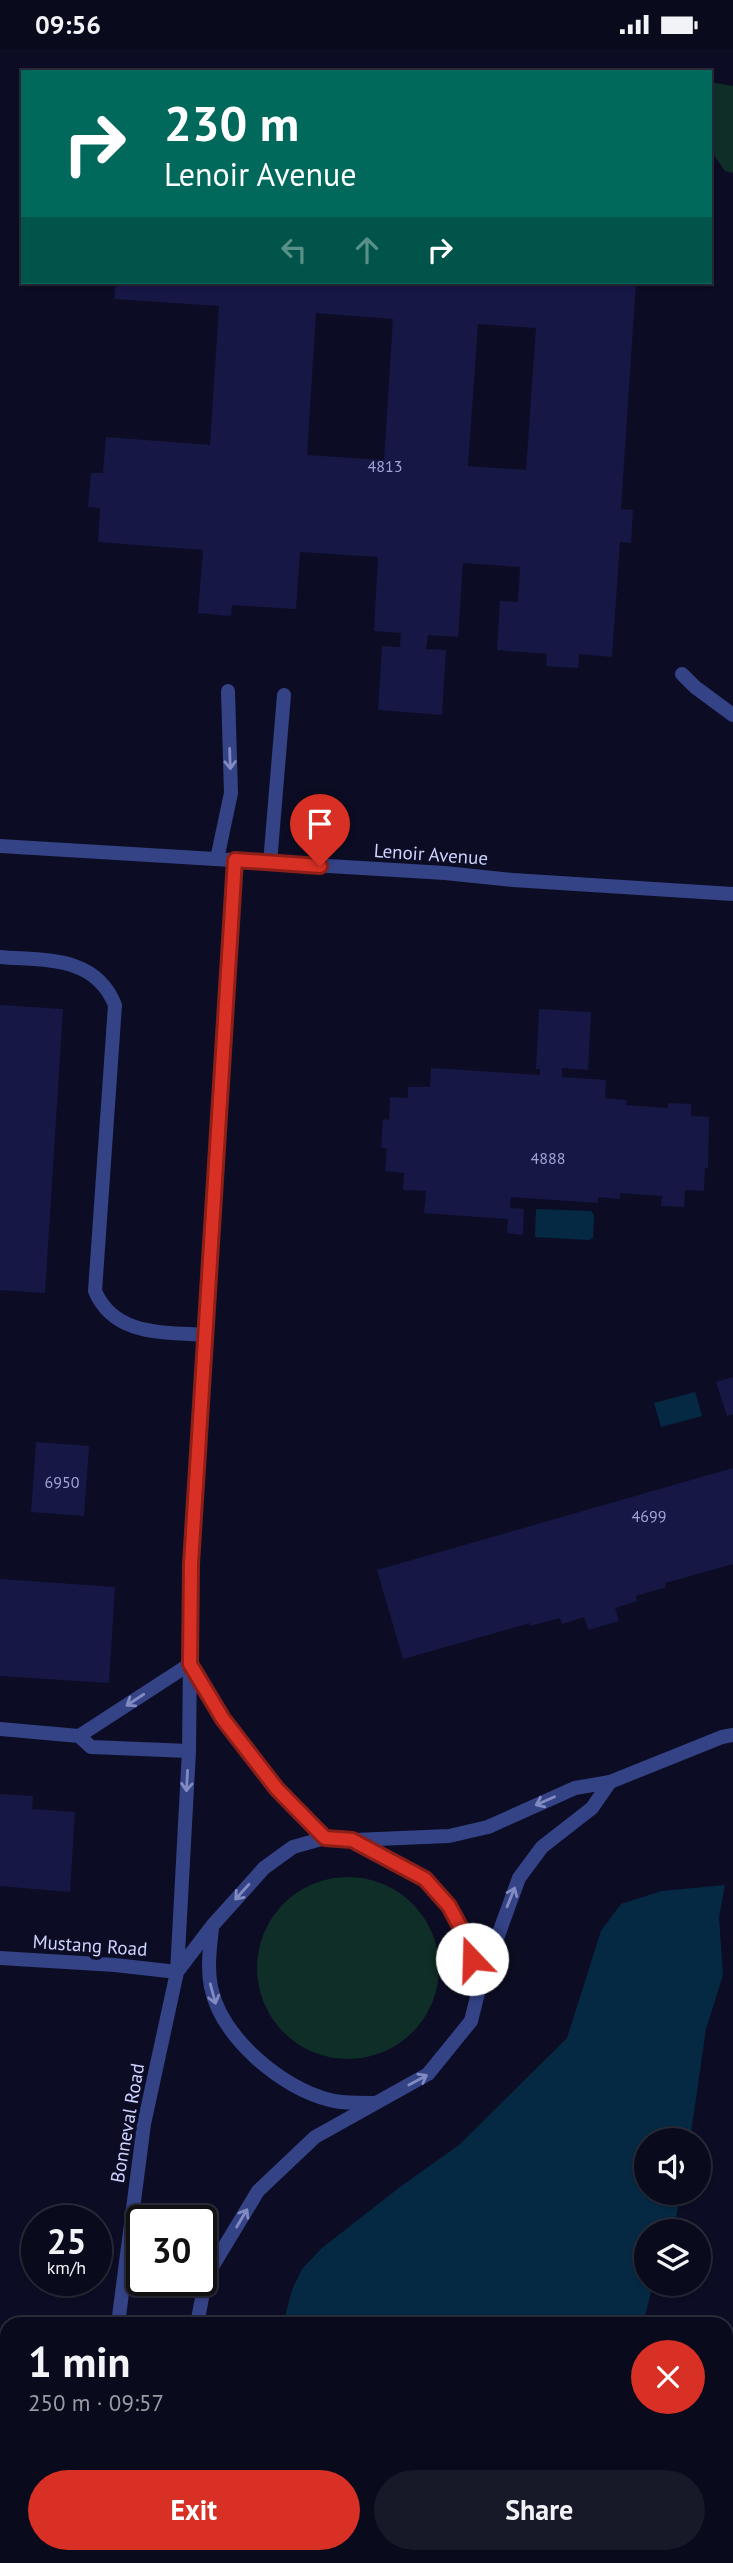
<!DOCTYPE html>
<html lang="en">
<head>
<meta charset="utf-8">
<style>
  :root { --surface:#090a1b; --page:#171828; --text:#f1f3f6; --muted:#999aa3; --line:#292b3a; --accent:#d93025 }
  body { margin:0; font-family:"PT Sans",sans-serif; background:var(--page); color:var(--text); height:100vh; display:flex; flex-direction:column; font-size:26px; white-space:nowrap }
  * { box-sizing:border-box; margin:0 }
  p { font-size:23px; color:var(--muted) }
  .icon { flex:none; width:38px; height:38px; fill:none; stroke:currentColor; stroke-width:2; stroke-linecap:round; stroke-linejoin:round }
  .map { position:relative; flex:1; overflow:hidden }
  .drawer { position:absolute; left:0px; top:2268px; width:733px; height:247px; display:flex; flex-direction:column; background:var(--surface); border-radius:21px 21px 0 0; box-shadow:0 2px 5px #0004,0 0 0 2px var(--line) }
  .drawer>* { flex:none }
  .hud { position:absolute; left:21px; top:21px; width:691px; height:214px; border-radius:0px; box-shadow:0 2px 5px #0004,0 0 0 2px var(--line); background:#00695c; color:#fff; overflow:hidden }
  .controls { position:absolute; left:634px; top:2079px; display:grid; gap:14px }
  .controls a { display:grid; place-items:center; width:77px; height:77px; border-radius:50%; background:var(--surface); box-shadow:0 2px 5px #0004,0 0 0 2px var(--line); font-size:35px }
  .speed { position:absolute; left:21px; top:2156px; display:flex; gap:14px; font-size:35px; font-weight:700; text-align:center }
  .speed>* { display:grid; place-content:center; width:91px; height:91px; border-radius:50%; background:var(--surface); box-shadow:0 2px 5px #0004,0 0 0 2px var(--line); line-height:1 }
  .speed small { font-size:18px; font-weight:400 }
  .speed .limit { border:4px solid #111; border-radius:10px; background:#fff; color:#111 }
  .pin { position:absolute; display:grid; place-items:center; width:60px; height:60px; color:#fff; margin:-72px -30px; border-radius:50% 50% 50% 0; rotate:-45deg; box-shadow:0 0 7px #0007 }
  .pin .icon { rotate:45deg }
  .me { position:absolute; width:77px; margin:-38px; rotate:339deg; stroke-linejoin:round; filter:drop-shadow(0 0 5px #0008) }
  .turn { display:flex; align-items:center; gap:24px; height:147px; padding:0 28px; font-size:32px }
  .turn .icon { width:91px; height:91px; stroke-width:2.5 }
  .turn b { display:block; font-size:49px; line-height:60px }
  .lanes { display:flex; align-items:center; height:66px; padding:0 28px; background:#0003; justify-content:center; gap:35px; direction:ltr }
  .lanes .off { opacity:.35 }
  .round { display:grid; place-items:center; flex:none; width:74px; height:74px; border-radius:37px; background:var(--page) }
  .headline { display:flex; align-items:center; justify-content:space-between; height:119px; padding:0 28px }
  h1 { font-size:42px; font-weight:800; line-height:52px }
  .primary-button { display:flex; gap:14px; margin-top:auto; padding:14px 28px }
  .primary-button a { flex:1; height:80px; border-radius:42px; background:var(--accent); color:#fff; font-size:28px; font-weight:800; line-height:80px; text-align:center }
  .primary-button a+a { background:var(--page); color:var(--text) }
  .status { display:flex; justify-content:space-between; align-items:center; height:49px; padding:0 35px; background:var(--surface); direction:ltr }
  .status svg { height:19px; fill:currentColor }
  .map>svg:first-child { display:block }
  .green { fill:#0f2e27 }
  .water { fill:#062943 }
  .building { fill:#171746; fill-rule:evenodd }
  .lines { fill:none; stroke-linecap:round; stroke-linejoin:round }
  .lane { stroke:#344286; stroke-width:14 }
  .street { stroke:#344286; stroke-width:14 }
  .oneway { stroke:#828ac2 }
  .route-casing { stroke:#8d1f18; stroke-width:18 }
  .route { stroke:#d93025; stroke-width:12 }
  .labels { text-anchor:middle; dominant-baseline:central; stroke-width:7; stroke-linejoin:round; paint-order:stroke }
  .number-label { font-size:16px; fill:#a1a4d1 }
  .street-label { font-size:19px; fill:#cfd3ff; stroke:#0c0d24 }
</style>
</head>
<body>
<div class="status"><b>09:56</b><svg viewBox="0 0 49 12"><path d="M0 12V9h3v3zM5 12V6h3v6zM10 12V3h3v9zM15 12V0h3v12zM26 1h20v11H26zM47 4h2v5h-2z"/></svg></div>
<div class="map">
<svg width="733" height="2514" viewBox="0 0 733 2514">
  <rect width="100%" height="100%" fill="#0c0d24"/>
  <g class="green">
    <path d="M710 33 733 37V124L725 122 711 102Z"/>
    <circle cx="348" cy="1919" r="91"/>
  </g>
  <g class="water">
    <path d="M536 1160 591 1162 594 1166 593 1189 589 1191 535 1188Z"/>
    <path d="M695 1343 702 1367 661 1378 654 1354Z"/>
    <path d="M725 1836 719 1868 723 1926 706 1980 690 2091H646V2144H680L674 2182H646V2235H653L643 2275H283L292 2241 302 2220 322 2199 400 2138 459 2096 567 1989 601 1882 621 1855 662 1842Z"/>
  </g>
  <g class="building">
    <path d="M116 233H636L621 460 633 461 631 494 620 493 612 608 579 605 578 619 546 617 547 605 497 601 500 552 518 553 520 518 463 514 458 588 428 586 426 600 446 601 442 666 378 661 382 597 400 598 401 584 374 582 378 508 300 503 296 560 232 556 231 567 198 564 203 501 98 493 100 459 88 458 91 424H103L106 388 210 396 219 257 114 250ZM316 264 393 270 384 411 307 406ZM478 275 536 279 526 421 468 417Z"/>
    <path d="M0 956 63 960 45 1244 0 1241Z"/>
    <path d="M539 960 591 963 588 1021 562 1019V1028L606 1031 605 1049 627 1051 626 1056 668 1059V1054L691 1055V1067L709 1068 708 1119H705L704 1142 685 1141 684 1158 661 1157 662 1147 620 1144V1150L598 1148V1154L511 1148 510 1159 524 1160 523 1186 507 1184 508 1170 424 1164 426 1142 403 1141 404 1124 385 1122 387 1099H381L383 1070 389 1071 390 1048 408 1049V1038H430L431 1019 540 1026V1020H536Z"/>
    <path d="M733 1328V1365L727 1367 716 1333Z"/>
    <path d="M36 1393 89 1397 84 1467 31 1463Z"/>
    <path d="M733 1419V1515L665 1534 666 1538 636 1547 637 1552 615 1559 619 1572 588 1581 584 1568 562 1575 560 1569 530 1577V1574L403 1610 377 1521Z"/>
    <path d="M0 1530 115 1538 109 1634 0 1627Z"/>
    <path d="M0 1745 33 1747 32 1760 75 1763 70 1843 0 1837Z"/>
  </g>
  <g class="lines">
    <g class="lane">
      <path d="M682 625 695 638 733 666"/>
      <path d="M217 810 231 744 228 642"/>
      <path d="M270 814 284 646"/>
      <path d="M0 908C45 912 95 906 115 956L95 1242C114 1287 163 1283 205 1286"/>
      <path d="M0 1680 79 1687 91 1698 189 1702"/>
      <path d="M79 1687 190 1615"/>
      <path d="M726 2396H733"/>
      <path d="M369 2508 371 2514"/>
      <path d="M477 2508 478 2514"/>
      <path d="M287 2514 329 2508"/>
    </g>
    <g class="street">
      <path d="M0 797 445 824 513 831 733 845"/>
      <path d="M191 1616 223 1670 277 1740 325 1789"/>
      <path d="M354 1791 449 1787 488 1778 575 1739 610 1733 722 1688 733 1686"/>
      <path d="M212 1879C210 1898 207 1919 211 1938 221 1988 281 2039 330 2051 343 2055 359 2053 372 2054"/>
      <path d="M0 1909 115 1916 177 1923 189 1702 191 1515 235 811"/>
      <path d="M480 1936 519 1829 542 1798 592 1759 610 1733"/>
      <path d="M118 2275 144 2075 177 1923 212 1877 264 1819 293 1798 325 1789 352 1791 425 1830 449 1857 464 1885 480 1936 471 1972 428 2025 315 2088 258 2142 206 2228 197 2275"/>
      <path d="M86 2514 87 2508"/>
      <path d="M168 2514 169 2508"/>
    </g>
  </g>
  <defs><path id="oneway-shaft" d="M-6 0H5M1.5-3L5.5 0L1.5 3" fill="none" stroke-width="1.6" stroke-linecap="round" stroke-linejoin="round" transform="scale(1.75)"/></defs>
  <g class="oneway">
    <use href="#oneway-shaft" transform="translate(230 710) rotate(88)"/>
    <use href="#oneway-shaft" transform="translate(135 1651) rotate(147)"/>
    <use href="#oneway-shaft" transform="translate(187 1732) rotate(93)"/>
    <use href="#oneway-shaft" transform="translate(545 1752) rotate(156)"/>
    <use href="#oneway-shaft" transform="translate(242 1843) rotate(132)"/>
    <use href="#oneway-shaft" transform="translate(511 1848) rotate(-68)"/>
    <use href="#oneway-shaft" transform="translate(213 1945) rotate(75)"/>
    <use href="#oneway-shaft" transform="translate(418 2031) rotate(-28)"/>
    <use href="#oneway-shaft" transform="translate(242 2169) rotate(-59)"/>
  </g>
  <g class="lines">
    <g class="route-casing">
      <path id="route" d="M320 817 235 811 191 1515 190 1615 223 1670 277 1740 325 1789 352 1791 425 1830 449 1857 464 1885 472 1910"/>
    </g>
    <use href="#route" class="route"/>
  </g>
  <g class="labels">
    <g class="number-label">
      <text x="385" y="417">4813</text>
      <text x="548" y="1109">4888</text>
      <text x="62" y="1433">6950</text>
      <text x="649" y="1467">4699</text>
    </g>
    <g class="street-label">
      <text transform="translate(431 805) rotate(4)">Lenoir Avenue</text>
      <text transform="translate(90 1896) rotate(4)">Mustang Road</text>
      <text transform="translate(127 2074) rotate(-80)">Bonneval Road</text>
    </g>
  </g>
</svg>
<div class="controls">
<a><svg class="icon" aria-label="sound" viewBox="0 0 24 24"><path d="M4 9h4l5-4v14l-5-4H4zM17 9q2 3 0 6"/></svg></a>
<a><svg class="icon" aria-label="layers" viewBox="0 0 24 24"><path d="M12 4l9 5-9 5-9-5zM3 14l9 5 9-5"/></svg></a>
</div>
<div class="speed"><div>25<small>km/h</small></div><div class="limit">30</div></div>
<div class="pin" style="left:320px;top:817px;background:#d93025"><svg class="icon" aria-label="arrive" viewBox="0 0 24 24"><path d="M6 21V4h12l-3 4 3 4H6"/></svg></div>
<svg class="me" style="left:472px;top:1910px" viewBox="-20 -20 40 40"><circle r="19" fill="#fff"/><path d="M0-13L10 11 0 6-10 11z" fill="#d93025"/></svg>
<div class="hud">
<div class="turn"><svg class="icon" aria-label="right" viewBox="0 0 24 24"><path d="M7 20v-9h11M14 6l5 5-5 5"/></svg><div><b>230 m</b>Lenoir Avenue</div></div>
<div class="lanes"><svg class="icon off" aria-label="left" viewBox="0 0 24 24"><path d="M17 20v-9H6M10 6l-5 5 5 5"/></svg><svg class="icon off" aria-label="ahead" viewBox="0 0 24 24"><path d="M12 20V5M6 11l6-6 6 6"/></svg><svg class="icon" aria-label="right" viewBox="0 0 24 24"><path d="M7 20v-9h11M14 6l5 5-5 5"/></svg></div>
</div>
<section class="drawer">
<div class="headline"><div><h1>1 min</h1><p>250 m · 09:57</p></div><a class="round" style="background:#d93025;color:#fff"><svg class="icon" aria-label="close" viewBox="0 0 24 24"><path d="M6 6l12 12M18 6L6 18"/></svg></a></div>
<div class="primary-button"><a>Exit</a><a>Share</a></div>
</section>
</div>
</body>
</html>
